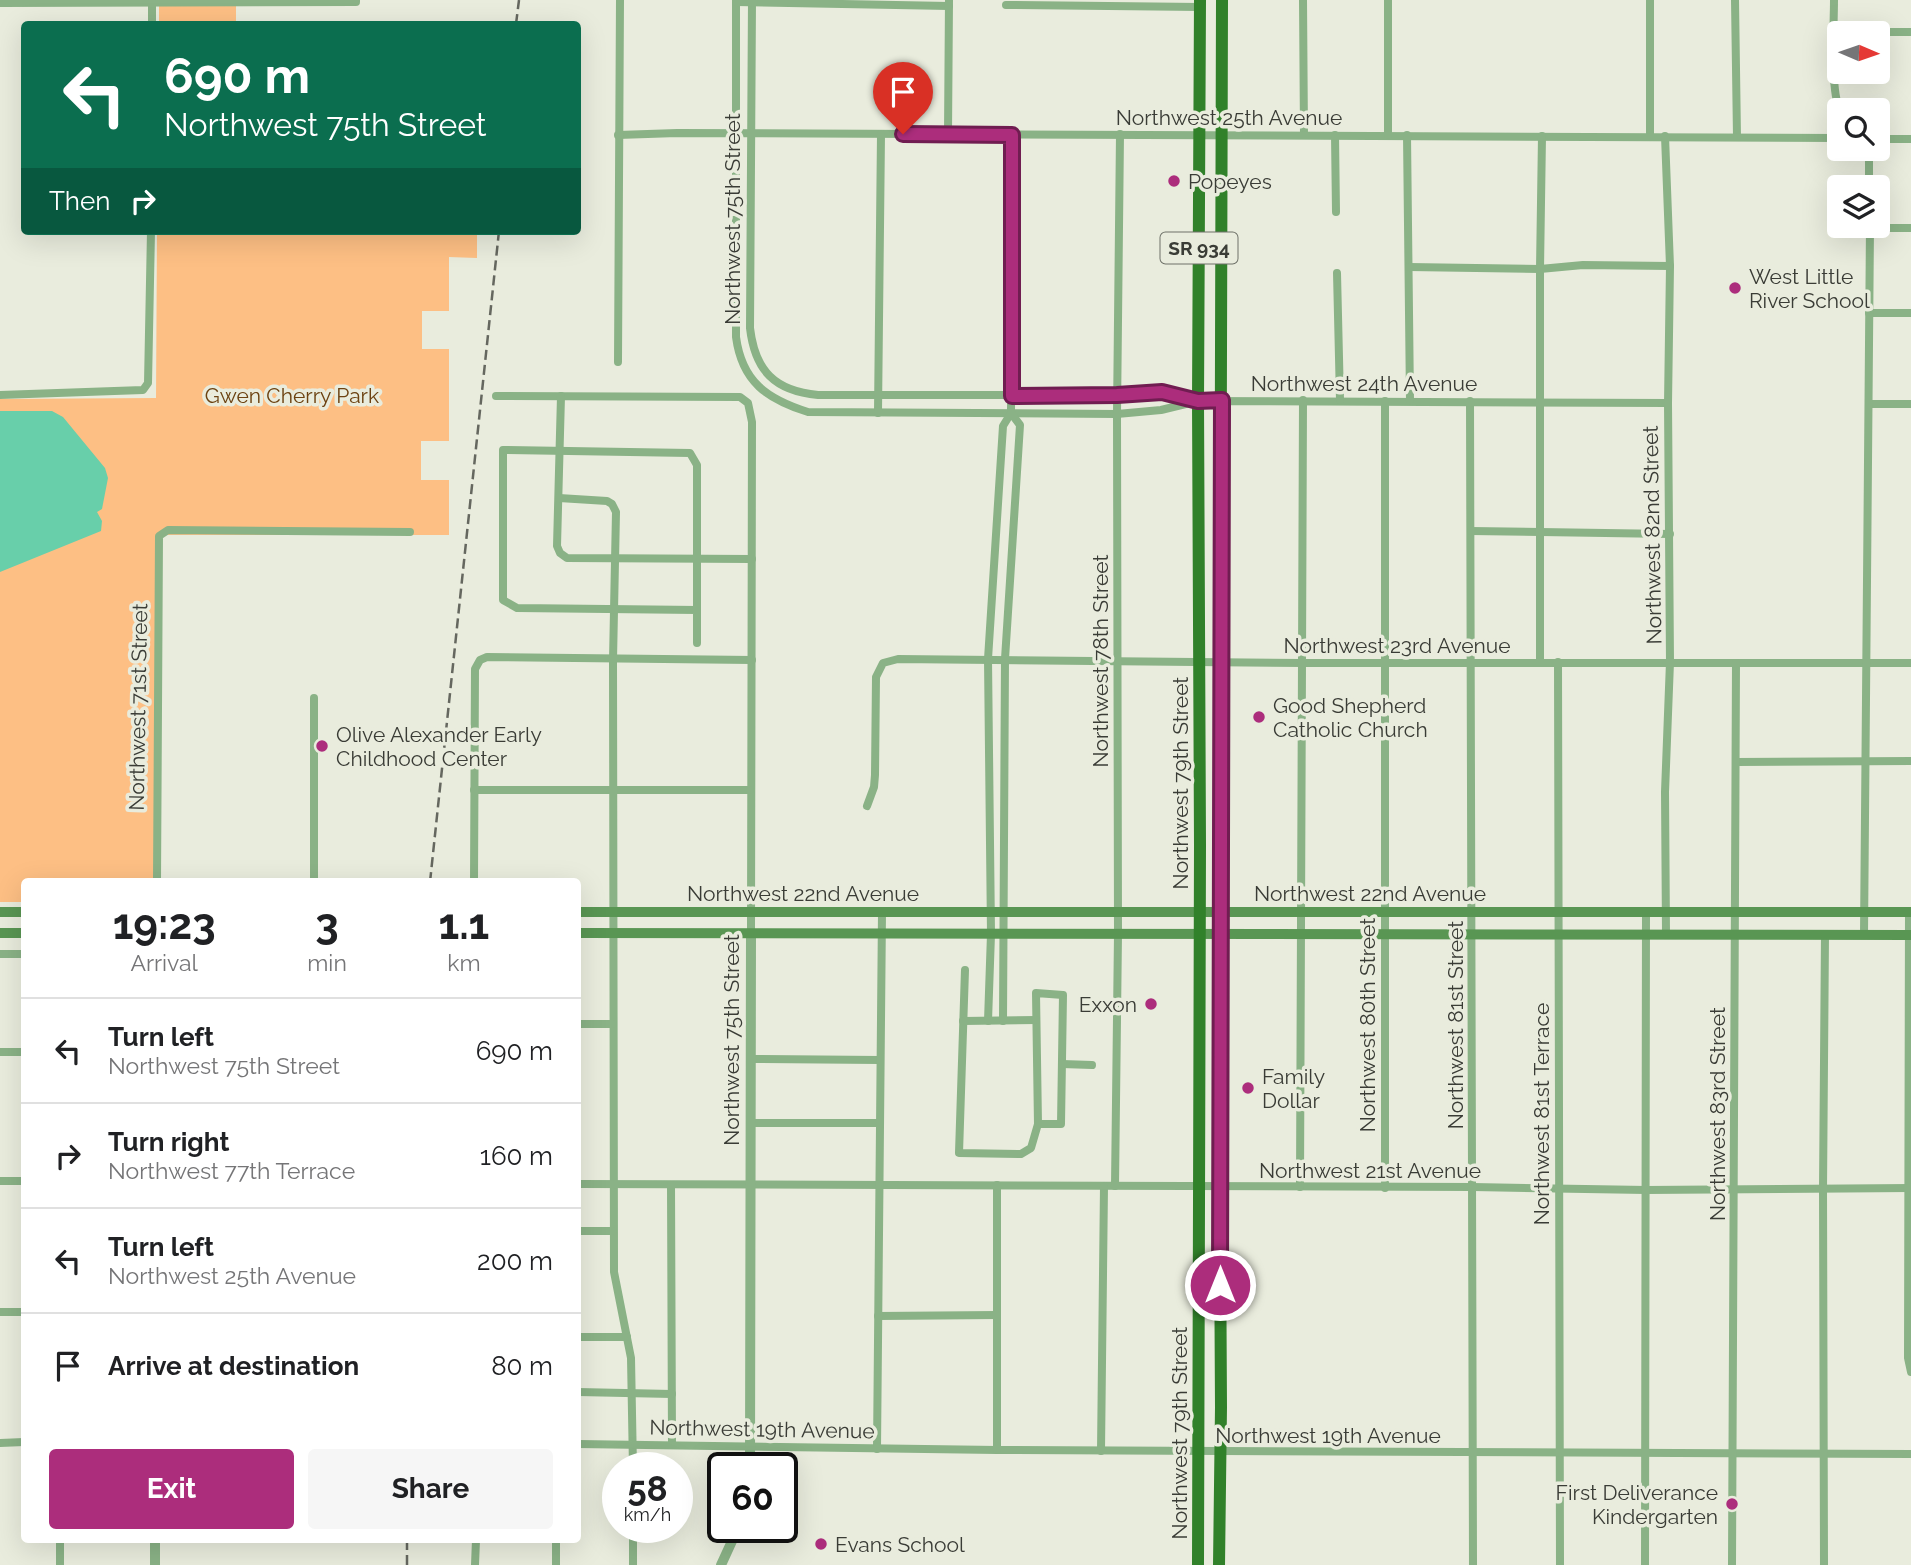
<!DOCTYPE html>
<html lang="en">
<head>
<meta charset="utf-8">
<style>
  :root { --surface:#fff; --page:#f6f6f6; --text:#202124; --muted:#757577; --line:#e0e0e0; --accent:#ac2d7c }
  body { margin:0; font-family:Raleway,sans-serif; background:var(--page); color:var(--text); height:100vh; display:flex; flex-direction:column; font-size:26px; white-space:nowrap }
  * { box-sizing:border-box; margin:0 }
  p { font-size:23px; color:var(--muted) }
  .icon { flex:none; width:38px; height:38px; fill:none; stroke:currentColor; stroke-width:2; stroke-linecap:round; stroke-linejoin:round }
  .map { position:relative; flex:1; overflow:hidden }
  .details { position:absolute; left:21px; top:878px; width:560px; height:665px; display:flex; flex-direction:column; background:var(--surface); border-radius:7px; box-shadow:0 7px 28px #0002 }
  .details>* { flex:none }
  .guide { position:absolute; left:21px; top:21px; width:560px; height:214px; border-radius:7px; box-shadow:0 7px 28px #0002; background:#0b6e4f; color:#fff; overflow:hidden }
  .needle { width:46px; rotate:92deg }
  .fabs { position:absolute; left:1827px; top:21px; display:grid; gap:14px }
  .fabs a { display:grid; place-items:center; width:63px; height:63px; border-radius:7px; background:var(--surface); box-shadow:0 7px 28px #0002; font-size:35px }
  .speed { position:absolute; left:602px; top:1452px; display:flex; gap:14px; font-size:35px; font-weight:700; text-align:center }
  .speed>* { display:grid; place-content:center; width:91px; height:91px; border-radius:50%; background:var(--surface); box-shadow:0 7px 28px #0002; line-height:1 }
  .speed small { font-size:18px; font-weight:400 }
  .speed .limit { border:4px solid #111; border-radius:10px; background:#fff; color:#111 }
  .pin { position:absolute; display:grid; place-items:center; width:60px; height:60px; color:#fff; margin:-72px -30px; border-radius:50% 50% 50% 0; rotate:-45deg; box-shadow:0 0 7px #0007 }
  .pin .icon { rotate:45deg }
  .me { position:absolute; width:77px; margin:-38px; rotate:0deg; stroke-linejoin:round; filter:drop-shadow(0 0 5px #0008) }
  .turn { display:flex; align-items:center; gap:24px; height:147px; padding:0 28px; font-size:32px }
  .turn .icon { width:91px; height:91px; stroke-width:2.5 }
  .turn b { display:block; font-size:49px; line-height:60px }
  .then { display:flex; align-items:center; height:66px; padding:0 28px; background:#0003; gap:14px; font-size:26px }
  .eta { display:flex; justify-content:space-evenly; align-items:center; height:119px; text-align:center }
  .eta b { font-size:42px; font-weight:700; line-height:49px }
  .primary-button { display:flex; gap:14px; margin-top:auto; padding:14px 28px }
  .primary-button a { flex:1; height:80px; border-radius:7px; background:var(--accent); color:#fff; font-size:28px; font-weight:700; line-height:80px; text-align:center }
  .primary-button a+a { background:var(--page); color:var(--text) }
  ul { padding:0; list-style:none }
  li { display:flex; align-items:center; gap:21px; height:105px; padding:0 28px; border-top:2px solid var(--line) }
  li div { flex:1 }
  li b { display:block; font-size:26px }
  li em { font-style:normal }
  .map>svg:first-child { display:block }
  .green { fill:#fdbf84 }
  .water { fill:#68cfaa }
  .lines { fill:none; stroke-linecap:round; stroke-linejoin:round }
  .minor { stroke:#8ab286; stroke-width:8 }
  .tertiary { stroke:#8ab286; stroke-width:10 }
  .secondary { stroke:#599653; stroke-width:10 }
  .primary { stroke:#31812a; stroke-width:12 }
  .rail { stroke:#65675f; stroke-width:2.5; stroke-dasharray:10 5; stroke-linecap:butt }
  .route-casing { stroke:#701d51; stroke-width:18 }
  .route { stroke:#ac2d7c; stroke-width:12 }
  .poi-dot { fill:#ac2d7c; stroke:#e9ecdd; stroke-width:2.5 }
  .labels { text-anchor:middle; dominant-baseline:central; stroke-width:7; stroke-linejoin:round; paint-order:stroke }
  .shield { fill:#e9ecdd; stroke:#6e7168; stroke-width:2 }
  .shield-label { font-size:19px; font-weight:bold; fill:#3a3c36 }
  .street-label { font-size:21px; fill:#3a3c36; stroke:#e9ecdd }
  .poi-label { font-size:21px; fill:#3a3c36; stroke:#e9ecdd; text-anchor:start }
  .park-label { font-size:21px; fill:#6c4211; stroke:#e9ecdd }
</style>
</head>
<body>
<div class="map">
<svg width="1911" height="1565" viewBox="0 0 1911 1565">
  <rect width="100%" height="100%" fill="#e9ecdd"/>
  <g class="green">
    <rect x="159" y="5" width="77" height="19"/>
    <path d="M157 231H477V258L449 257V311H422V349H449V441H421V480H449V535H156L157 882H24V902H0V399L156 398Z"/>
  </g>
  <path class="water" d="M0 411H52L63 417 105 468 108 478 102 509 97 512 102 521 101 531 0 572Z"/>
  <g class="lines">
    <g class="minor">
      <path d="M736 0V337C742 382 767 399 808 412L1117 414 1161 410 1198 401 1668 403"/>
      <path d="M752 0 750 328C755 371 775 391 818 395H1117L1162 392 1195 400"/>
      <path d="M1303 0 1304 135"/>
      <path d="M1650 0V136"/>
      <path d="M1735 0 1737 137"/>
      <path d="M1834 0C1834 24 1830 92 1840 110"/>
      <path d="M736 2 949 6"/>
      <path d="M0 3 356 2V0"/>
      <path d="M1006 5 1200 7"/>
      <path d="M152 24V2"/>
      <path d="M1834 32H1911"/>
      <path d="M948 134 949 0"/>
      <path d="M618 135 677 133 1839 138"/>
      <path d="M1335 135 1336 212"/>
      <path d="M1388 135V0"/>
      <path d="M1407 135 1410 401"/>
      <path d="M1665 136 1670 266 1668 403 1670 662 1665 792 1666 934"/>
      <path d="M1878 139H1911"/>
      <path d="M1869 149V187"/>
      <path d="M1870 228H1911"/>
      <path d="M1409 267 1540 269 1583 265 1670 266"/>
      <path d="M1337 273 1340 400"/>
      <path d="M1869 313H1911"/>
      <path d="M618 362 620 0"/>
      <path d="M0 395 143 390 148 383 151 231"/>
      <path d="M496 396 740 397 748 403 752 422 751 933"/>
      <path d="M561 396 557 546 560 553 567 558 752 559"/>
      <path d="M1385 401V1188"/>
      <path d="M1470 401 1473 1565"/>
      <path d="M1869 404H1911"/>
      <path d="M878 413 881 134"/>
      <path d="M559 498 607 501 612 504 616 512 613 660 614 1272 631 1358 633 1468"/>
      <path d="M1471 531 1670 534"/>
      <path d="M697 643V465L690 453 503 450V600L517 608 697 610"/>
      <path d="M1540 662V269L1542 136"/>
      <path d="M1558 662 1560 1565"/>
      <path d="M1736 762 1911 761"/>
      <path d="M474 790H750"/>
      <path d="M867 806 874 787 875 775 876 677 883 663 898 659 1303 663H1911"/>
      <path d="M157 882 159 536 168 530 410 532"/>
      <path d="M314 882V698"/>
      <path d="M474 882 475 669 480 660 487 657 752 660"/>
      <path d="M1909 912 1908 1358 1911 1372"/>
      <path d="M1864 935 1870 226"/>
      <path d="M0 954H24"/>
      <path d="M965 970 959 1153 1021 1154 1031 1148 1038 1124 1036 993 1063 995 1061 1124H1038"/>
      <path d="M963 1021 1036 1020"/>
      <path d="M988 1021 991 934 988 659 1003 426 1011 413 1012 135"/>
      <path d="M1003 1021 1005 659 1020 425 1011 413"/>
      <path d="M578 1024H613"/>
      <path d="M0 1052H24"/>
      <path d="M750 1059 880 1060"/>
      <path d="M1062 1064 1092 1065"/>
      <path d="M750 1123H879"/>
      <path d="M0 1181H24"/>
      <path d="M578 1184 1473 1187 1646 1190 1911 1188"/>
      <path d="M671 1185 672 1445"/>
      <path d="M1115 1186 1118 934 1117 414 1120 134"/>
      <path d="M1300 1187 1303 400"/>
      <path d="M578 1231H613"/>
      <path d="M0 1312H24"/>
      <path d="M878 1316 997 1315"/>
      <path d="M578 1337H627"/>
      <path d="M578 1392 672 1394"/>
      <path d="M0 1443 24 1442"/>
      <path d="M578 1444 997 1450 1911 1454"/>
      <path d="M877 1449 882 912"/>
      <path d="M997 1450V1185"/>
      <path d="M1101 1451 1104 1186"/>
      <path d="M60 1540V1565"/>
      <path d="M556 1540V1565"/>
      <path d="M475 1565 476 1540"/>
      <path d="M633 1565V1528"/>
      <path d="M1645 1565 1646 911"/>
      <path d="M1732 1565 1736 663"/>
      <path d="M1824 1565 1823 1189 1825 935"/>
    </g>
    <g class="tertiary">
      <path d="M750 1468 751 933"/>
      <path d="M155 1540V1565"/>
      <path d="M721 1565 738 1528"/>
    </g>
    <g class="secondary">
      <path d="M0 912H24"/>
      <path d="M578 912H1911"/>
      <path d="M0 933H24"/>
      <path d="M578 933 1911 935"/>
    </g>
    <g class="primary">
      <path d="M1198 1565 1200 844 1198 401 1200 0"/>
      <path d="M1219 1565 1221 1407 1219 1046 1222 0"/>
    </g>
    <g class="rail">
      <path d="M516 24 519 0"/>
      <path d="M430 882 499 231"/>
      <path d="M407 1540V1565"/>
    </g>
  </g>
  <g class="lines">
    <g class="route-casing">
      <path id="route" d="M903 134 1012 135V396L1117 395 1162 392 1198 401 1222 400 1220 1285"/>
    </g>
    <use href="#route" class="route"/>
  </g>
  <g class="poi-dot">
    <circle cx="1174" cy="181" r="7"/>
    <circle cx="1735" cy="288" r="7"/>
    <circle cx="1259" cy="717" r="7"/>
    <circle cx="322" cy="746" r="7"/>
    <circle cx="1151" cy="1004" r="7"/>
    <circle cx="1248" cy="1088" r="7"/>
    <circle cx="1732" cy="1504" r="7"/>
    <circle cx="821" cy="1544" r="7"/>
  </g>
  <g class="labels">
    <rect class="shield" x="1160.5" y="232.5" width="77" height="31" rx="5"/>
    <g class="shield-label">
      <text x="1199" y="248">SR 934</text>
    </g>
    <g class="street-label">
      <text x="1229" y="117">Northwest 25th Avenue</text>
      <text transform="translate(732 219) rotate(-90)">Northwest 75th Street</text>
      <text x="1364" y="383">Northwest 24th Avenue</text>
      <text transform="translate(1652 535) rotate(-91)">Northwest 82nd Street</text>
      <text x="1397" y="645">Northwest 23rd Avenue</text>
      <text transform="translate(1100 661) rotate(-90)">Northwest 78th Street</text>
      <text transform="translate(138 707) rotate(-89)">Northwest 71st Street</text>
      <text transform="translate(1180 783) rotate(-90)">Northwest 79th Street</text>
      <text x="803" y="893">Northwest 22nd Avenue</text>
      <text x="1370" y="893">Northwest 22nd Avenue</text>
      <text transform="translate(1367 1025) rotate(-90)">Northwest 80th Street</text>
      <text transform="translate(1455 1025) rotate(-90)">Northwest 81st Street</text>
      <text transform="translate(731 1040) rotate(-90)">Northwest 75th Street</text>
      <text transform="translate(1541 1114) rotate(-90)">Northwest 81st Terrace</text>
      <text transform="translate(1717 1114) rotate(-90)">Northwest 83rd Street</text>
      <text x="1370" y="1170">Northwest 21st Avenue</text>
      <text transform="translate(762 1429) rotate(1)">Northwest 19th Avenue</text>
      <text transform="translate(1179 1433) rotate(-90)">Northwest 79th Street</text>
      <text x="1328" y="1435">Northwest 19th Avenue</text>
    </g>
    <g class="poi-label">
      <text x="1188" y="181">Popeyes</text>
      <text x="1749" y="276">West Little<tspan x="1749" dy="24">River School</tspan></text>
      <text x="1273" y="705">Good Shepherd<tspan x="1273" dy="24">Catholic Church</tspan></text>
      <text x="336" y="734">Olive Alexander Early<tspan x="336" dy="24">Childhood Center</tspan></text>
      <text x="1137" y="1004" text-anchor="end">Exxon</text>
      <text x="1262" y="1076">Family<tspan x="1262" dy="24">Dollar</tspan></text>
      <text x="1718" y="1492" text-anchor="end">First Deliverance<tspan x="1718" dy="24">Kindergarten</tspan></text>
      <text x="835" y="1544">Evans School</text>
    </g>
    <g class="park-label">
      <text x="292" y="395">Gwen Cherry Park</text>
    </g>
  </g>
</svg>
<div class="fabs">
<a><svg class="needle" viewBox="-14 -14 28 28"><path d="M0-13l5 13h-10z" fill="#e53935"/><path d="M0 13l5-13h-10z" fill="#757577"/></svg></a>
<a><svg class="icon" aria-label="search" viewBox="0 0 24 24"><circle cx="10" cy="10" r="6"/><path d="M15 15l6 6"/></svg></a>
<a><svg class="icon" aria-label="layers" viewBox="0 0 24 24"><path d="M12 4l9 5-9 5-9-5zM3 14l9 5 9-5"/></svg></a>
</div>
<div class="speed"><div>58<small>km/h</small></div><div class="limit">60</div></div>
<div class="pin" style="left:903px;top:134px;background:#d93025"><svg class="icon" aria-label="arrive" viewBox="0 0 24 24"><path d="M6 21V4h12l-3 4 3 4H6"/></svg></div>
<svg class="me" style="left:1220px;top:1285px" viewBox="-20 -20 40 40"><circle r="17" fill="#ac2d7c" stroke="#fff" stroke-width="3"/><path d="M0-11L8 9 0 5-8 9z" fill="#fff"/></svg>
<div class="guide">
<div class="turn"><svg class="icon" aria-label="left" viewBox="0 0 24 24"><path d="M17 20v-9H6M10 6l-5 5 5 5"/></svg><div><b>690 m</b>Northwest 75th Street</div></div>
<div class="then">Then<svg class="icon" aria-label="right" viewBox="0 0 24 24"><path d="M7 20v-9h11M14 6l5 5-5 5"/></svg></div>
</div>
<section class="details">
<div class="eta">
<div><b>19:23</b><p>Arrival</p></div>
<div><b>3</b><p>min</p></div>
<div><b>1.1</b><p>km</p></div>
</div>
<ul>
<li><svg class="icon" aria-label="left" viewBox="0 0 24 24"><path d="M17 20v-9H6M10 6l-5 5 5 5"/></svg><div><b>Turn left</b><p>Northwest 75th Street</p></div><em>690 m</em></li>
<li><svg class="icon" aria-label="right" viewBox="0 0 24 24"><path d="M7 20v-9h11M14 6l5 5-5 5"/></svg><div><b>Turn right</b><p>Northwest 77th Terrace</p></div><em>160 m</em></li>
<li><svg class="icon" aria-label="left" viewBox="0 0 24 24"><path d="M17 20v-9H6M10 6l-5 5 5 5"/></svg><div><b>Turn left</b><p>Northwest 25th Avenue</p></div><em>200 m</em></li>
<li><svg class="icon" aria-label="arrive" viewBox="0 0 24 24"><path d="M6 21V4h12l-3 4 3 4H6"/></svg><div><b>Arrive at destination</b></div><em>80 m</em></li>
</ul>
<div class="primary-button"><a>Exit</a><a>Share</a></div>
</section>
</div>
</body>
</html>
